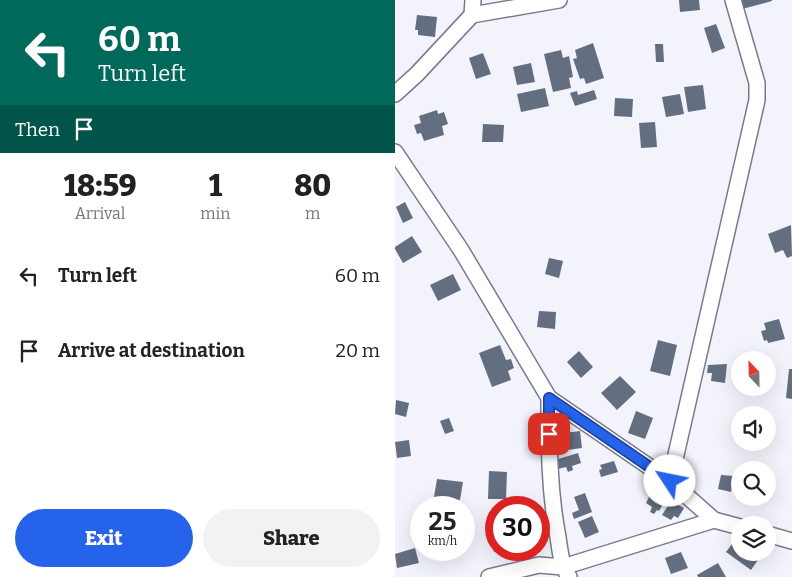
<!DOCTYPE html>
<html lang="en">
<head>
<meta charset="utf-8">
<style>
  :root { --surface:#fff; --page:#f2f2f2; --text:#222; --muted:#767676; --accent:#2563eb }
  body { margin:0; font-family:Bitter,serif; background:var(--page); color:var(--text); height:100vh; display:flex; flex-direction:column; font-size:19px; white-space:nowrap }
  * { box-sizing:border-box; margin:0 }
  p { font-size:16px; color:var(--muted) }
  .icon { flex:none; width:28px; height:28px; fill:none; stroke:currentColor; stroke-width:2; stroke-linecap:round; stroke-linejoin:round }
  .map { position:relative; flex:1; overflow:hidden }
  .side { display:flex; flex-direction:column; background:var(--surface); width:395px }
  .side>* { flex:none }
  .banner { background:#00695c; color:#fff; overflow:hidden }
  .needle { width:32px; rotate:338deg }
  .fabs { position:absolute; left:336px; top:351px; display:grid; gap:10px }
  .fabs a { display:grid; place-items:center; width:45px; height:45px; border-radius:50%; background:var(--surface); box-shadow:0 5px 20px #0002; font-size:25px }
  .speed { position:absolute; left:15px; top:496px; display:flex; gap:10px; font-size:25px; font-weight:700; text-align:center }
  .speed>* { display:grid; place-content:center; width:65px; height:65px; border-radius:50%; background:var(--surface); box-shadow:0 5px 20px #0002; line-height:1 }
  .speed small { font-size:12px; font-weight:400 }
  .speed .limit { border:8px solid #d22; background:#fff; color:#111 }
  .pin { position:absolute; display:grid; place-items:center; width:42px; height:42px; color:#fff; margin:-21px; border-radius:10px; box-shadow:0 2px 8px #0006 }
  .me { position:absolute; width:55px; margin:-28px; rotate:304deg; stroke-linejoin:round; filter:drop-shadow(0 0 4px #0008) }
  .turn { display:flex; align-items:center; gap:18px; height:105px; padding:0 15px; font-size:22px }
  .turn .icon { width:65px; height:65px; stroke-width:2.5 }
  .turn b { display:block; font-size:35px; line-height:42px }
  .then { display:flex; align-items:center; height:48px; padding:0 15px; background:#0003; gap:10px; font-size:19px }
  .eta { display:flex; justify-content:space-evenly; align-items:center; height:85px; text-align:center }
  .eta b { font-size:30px; font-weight:800; line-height:35px }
  .action { display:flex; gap:10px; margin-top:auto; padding:10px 15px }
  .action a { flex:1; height:58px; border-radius:30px; background:var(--accent); color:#fff; font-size:20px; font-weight:800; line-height:58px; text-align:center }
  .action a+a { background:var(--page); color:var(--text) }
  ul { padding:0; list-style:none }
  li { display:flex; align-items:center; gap:15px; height:75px; padding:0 15px }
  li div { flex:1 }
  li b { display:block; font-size:19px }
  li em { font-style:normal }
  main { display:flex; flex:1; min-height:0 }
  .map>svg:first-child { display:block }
  .building { fill:#636e80 }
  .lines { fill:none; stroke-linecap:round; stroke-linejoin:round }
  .street-casing { stroke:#7a798e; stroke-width:18 }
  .street { stroke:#fff; stroke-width:15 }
  .route-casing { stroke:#184099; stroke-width:12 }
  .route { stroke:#2563eb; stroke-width:9 }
</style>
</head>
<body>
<main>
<section class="side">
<div class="banner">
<div class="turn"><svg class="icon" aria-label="left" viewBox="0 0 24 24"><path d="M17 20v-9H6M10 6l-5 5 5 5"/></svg><div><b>60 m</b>Turn left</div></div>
<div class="then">Then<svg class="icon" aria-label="arrive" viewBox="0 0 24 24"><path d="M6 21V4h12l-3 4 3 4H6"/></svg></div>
</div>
<div class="eta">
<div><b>18:59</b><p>Arrival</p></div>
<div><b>1</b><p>min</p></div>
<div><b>80</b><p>m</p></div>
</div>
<ul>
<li><svg class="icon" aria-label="left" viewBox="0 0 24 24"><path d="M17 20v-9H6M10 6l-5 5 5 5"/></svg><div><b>Turn left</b></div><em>60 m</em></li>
<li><svg class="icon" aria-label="arrive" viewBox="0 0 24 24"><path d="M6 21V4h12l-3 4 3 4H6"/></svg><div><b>Arrive at destination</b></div><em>20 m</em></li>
</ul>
<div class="action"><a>Exit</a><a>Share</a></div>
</section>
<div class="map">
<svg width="397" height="577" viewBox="0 0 397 577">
  <rect width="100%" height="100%" fill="#f3f3fc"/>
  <g class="building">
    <path d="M284 0H304L305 10 285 12Z"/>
    <path d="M344 0H377V1L347 9Z"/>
    <path d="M22 15 42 17 40 37 23 35V30H20Z"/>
    <path d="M321 24 330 48 317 53 309 28Z"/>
    <path d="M198 43 209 78 191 84 189 78 185 79 178 59 182 58 180 50Z"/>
    <path d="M260 44H268L269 62H261Z"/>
    <path d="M166 50 168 58 174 56 178 77 174 78 176 88 158 92 149 54Z"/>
    <path d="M88 53 96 74 81 79 74 58Z"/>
    <path d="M136 63 140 82 122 85 118 67Z"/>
    <path d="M308 85 311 109 293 112 289 87Z"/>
    <path d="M150 88 154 106 126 112 122 94Z"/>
    <path d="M199 90 202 99 180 106 175 93 182 91 183 95Z"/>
    <path d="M285 94 289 114 271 117 267 97Z"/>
    <path d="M220 98 238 99 237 117 219 116Z"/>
    <path d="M42 110 43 114 49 112 53 124 47 126 49 135 29 141 26 133 22 134 19 125 26 123 24 116Z"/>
    <path d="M260 122 262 147 246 148 244 123Z"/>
    <path d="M88 124 109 125 108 142H87Z"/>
    <path d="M10 202 18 218 8 223 1 207Z"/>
    <path d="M396 225 397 256 392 258 388 250 380 253 373 234Z"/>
    <path d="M17 236 27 252 8 263 0 249V247Z"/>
    <path d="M154 258 168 261 164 278 150 274Z"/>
    <path d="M58 274 66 290 43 301 35 285Z"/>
    <path d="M144 311 161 312 160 329 142 327Z"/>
    <path d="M384 319 390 339 373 343 372 340 369 341 366 331 371 330 369 323Z"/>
    <path d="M263 340 282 345 275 376 255 371Z"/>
    <path d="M105 345 111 360 116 359 119 368 113 371 116 380 97 387 84 353Z"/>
    <path d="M184 351 198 367 186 378 172 362Z"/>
    <path d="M332 364 330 383 316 381 317 373H312L313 365Z"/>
    <path d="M394 369H397V399L391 398Z"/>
    <path d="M225 376 241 392 222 410 206 393Z"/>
    <path d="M1 400 14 403 11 417 0 414Z"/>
    <path d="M241 411 258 418 250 439 233 433Z"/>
    <path d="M54 418 59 431 50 434 45 421Z"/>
    <path d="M185 431 187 448 164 451 162 434Z"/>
    <path d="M14 440 16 456 2 458 0 442Z"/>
    <path d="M183 453 186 463 177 466 178 470 173 472 171 467 163 469 160 460Z"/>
    <path d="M219 461 223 472 206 477 204 470 207 469 205 465Z"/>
    <path d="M94 471 112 472 111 499H93Z"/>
    <path d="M326 475 339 476 336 492 323 489Z"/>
    <path d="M42 479 68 482 65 500 39 497Z"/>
    <path d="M190 493 197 512 179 519 177 513 184 510 179 497Z"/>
    <path d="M256 493 270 500 264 511 262 510 259 514 255 512 257 507 251 503Z"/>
    <path d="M276 501 289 508 283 518 279 516 276 520 267 515Z"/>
    <path d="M197 516 204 532 190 538 183 522Z"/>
    <path d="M101 527V551L99 552 92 530Z"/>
    <path d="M343 536 345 538V552L367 554 356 570 331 552Z"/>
    <path d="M20 548 24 563 2 568 0 554Z"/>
    <path d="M286 552 293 568 276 574 270 558Z"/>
    <path d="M323 563 331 577H303L302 575Z"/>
  </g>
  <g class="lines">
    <g class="street-casing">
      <g id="street">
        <path d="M77 15 164 0"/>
        <path d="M0 94 22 74 77 15 78 0"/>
        <path d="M0 152 66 250 154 398 275 481 319 520 345 527"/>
        <path d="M154 398C154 445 154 491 163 537 165 551 166 564 174 577"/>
        <path d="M275 481 362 100V83L338 0"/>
        <path d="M372 534 397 541"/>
        <path d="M94 577 144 565 168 567 319 520"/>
      </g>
    </g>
    <use href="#street" class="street"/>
  </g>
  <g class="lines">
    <g class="route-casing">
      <path id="route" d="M154 434V398L275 481"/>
    </g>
    <use href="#route" class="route"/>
  </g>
</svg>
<div class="fabs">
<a><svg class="needle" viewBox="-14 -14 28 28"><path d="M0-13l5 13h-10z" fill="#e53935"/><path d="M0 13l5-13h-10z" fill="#767676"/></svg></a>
<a><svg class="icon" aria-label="sound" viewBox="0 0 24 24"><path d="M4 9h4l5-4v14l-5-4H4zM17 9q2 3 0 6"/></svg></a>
<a><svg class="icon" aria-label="search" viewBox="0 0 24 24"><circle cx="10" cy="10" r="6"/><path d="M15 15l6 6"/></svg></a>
<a><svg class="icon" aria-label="layers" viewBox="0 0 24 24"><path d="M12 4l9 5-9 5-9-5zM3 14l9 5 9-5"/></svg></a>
</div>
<div class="speed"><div>25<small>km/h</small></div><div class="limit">30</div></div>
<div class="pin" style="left:154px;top:434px;background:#d93025"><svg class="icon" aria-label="arrive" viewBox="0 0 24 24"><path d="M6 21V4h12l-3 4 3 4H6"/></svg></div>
<svg class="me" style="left:275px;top:481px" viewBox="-20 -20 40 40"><circle r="19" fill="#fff"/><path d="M0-13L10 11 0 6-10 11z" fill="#2563eb"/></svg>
</div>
</main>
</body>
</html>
